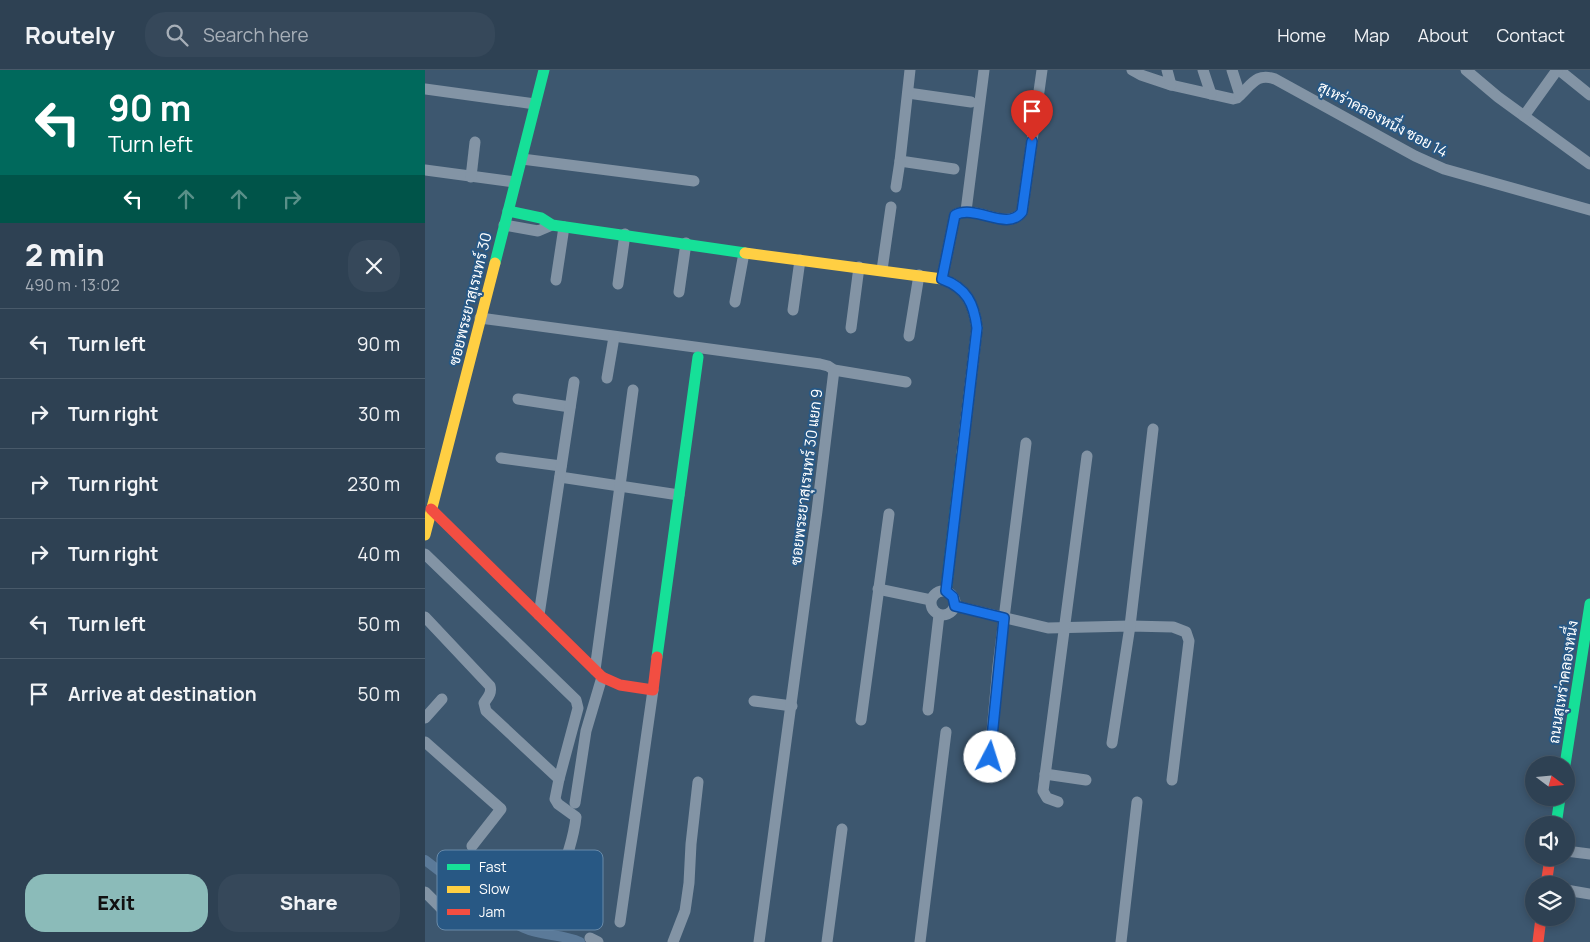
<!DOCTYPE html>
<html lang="en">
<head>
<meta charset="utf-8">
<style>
  :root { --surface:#2e4153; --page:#36485a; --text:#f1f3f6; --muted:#a7afb8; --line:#495a6a; --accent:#8bbbb9 }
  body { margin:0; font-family:Manrope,Sarabun,sans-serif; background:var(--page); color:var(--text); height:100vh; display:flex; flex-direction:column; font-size:19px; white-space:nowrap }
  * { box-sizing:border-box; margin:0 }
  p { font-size:16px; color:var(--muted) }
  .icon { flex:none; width:28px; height:28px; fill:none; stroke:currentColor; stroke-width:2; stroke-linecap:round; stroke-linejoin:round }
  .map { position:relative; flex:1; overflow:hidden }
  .panel { display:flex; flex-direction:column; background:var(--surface); width:425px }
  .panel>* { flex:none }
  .top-card { background:#00695c; color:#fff; overflow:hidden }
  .needle { width:32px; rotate:106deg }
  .buttons { position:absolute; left:1100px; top:686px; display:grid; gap:10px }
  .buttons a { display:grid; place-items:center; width:50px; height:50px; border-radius:50%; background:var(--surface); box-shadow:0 2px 8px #0003,0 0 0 1px var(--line); font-size:25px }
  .pin { position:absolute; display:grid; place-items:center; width:42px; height:42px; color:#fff; margin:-51px -21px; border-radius:50% 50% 50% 0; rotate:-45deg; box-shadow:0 0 5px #0007 }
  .pin .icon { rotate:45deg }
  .me { position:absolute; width:55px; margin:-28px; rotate:5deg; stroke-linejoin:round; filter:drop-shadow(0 0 4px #0008) }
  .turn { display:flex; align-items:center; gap:18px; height:105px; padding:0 25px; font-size:22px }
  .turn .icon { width:65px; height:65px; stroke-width:2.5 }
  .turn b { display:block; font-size:35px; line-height:42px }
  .lanes { display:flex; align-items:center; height:48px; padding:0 25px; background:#0003; justify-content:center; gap:25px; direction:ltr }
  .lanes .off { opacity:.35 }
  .round { display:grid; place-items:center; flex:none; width:52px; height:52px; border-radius:20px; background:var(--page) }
  .head { display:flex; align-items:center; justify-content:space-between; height:85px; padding:0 25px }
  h1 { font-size:30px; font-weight:800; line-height:38px }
  .cta { display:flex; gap:10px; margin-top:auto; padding:10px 25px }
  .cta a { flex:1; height:58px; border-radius:20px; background:var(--accent); color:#111; font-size:20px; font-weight:800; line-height:58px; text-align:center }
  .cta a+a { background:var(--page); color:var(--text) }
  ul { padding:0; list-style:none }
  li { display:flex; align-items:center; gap:15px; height:70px; padding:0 25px; border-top:1px solid var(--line) }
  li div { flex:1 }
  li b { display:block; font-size:19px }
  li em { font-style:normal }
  header { display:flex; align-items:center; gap:30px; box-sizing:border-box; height:70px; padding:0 25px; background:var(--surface); border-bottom:1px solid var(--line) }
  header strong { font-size:24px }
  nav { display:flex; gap:28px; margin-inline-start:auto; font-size:18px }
  .search { width:350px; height:45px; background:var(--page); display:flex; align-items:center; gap:12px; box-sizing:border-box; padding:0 18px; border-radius:20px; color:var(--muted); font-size:19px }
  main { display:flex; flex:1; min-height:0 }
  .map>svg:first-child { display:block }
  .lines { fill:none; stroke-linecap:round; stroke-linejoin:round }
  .canal { stroke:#5b7a99; stroke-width:10 }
  .street { stroke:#8394a5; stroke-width:11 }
  .fast { stroke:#16e098; stroke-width:11 }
  .slow { stroke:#ffcf43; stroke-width:11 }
  .jam { stroke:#f24e42; stroke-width:11 }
  .route-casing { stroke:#114b97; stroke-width:12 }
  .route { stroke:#1a73e8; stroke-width:9 }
  .labels { text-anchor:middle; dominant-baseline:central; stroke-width:4; stroke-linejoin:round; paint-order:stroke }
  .street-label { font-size:15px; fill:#fff; stroke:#285884 }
  .key { fill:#285884; stroke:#688aa9; stroke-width:1 }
  .key-label { font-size:14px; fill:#fff }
</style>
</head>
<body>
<header>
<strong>Routely</strong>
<div class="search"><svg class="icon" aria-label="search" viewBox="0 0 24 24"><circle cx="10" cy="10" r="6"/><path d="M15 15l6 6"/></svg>Search here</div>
<nav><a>Home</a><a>Map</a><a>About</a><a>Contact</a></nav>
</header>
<main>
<section class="panel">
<div class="top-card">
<div class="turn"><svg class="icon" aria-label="left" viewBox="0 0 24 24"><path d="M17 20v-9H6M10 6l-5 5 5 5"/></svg><div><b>90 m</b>Turn left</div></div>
<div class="lanes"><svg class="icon" aria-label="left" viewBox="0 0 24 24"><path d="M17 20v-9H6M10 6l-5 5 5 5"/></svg><svg class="icon off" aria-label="ahead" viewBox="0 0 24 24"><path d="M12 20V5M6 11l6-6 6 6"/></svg><svg class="icon off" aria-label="ahead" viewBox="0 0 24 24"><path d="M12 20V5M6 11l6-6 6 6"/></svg><svg class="icon off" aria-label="right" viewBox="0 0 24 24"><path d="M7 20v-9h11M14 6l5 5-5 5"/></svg></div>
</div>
<div class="head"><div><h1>2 min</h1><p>490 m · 13:02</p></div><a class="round"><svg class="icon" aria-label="close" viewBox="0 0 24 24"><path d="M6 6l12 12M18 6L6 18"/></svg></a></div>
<ul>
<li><svg class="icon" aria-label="left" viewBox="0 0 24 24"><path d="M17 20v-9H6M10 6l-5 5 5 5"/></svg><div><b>Turn left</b></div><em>90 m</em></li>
<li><svg class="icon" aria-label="right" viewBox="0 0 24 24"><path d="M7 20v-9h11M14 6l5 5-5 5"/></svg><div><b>Turn right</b></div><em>30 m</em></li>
<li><svg class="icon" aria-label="right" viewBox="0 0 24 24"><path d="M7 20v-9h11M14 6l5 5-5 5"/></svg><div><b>Turn right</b></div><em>230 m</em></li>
<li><svg class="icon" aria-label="right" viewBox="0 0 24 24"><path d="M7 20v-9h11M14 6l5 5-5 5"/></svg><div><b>Turn right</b></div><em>40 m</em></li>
<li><svg class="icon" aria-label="left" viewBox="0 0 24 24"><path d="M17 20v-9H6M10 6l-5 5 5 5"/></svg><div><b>Turn left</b></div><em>50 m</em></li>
<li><svg class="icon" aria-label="arrive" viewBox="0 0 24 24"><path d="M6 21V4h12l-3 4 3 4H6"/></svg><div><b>Arrive at destination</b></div><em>50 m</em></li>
</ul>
<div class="cta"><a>Exit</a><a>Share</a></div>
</section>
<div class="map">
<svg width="1165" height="872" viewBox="0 0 1165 872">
  <rect width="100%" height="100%" fill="#3d576f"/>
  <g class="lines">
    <path class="canal" d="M0 790C32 814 62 841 99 858 116 866 137 864 155 872"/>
    <g class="street">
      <path d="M707 0 716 5 746 15 808 29 812 28C826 16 831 2 850 9L990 86 1019 99 1165 140"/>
      <path d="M742 0 746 15"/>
      <path d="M778 0 786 24"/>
      <path d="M807 0 815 25"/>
      <path d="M1041 0 1073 27 1165 94"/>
      <path d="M1134 0 1165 25"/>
      <path d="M0 19 110 34"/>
      <path d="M483 23 546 32"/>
      <path d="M1099 46 1132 0"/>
      <path d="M97 89 269 111"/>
      <path d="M475 91 529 99"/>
      <path d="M0 100 90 112"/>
      <path d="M46 107 50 72"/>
      <path d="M471 117 475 91 485 0"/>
      <path d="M541 141 559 0"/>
      <path d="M79 155 113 161 127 155"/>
      <path d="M457 200 466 137"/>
      <path d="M517 209 530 145C551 133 581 162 597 142L617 0"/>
      <path d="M131 210 139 157"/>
      <path d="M193 214 200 164"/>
      <path d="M254 222 261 173"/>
      <path d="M310 232 319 183"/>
      <path d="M368 240 375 190"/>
      <path d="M55 248 395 294 403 296 409 300 481 312"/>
      <path d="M426 258 434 197"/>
      <path d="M484 266 494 205"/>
      <path d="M182 308 189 267"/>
      <path d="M93 329 145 337"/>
      <path d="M76 388 136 396"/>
      <path d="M135 407 254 425"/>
      <path d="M0 484 151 630 153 638 134 709 130 729 133 734 151 747C148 775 135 804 126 831"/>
      <path d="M453 519 506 530"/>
      <circle cx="518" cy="533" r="12"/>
      <path d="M530 536 623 558 705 556 748 557 761 562 764 571 747 710"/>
      <path d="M114 545 149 312"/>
      <path d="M0 547 65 616C67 623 63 627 59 633L61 641 134 709"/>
      <path d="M170 600 208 320"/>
      <path d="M329 631 367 636"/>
      <path d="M503 640 514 545"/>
      <path d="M0 648 17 629"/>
      <path d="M436 650 464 444"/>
      <path d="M0 672 76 739 47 776"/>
      <path d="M687 673 705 556 728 359"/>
      <path d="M620 704 661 710"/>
      <path d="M563 705 573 596 601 373"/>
      <path d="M633 732 622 728 618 721 662 386"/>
      <path d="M150 733 161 661 177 607"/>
      <path d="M1141 781 1165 784"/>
      <path d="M1141 820 1165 824"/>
      <path d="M0 822 18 840"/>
      <path d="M195 852 228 620"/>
      <path d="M165 868 173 872"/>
      <path d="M248 872 260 841 264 813 266 774 273 712"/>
      <path d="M334 872 392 441 409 300"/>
      <path d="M402 872 417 759"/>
      <path d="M495 872 521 662"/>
      <path d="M696 872 712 732"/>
    </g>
    <g class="fast">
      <path d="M83 141 116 148 127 155 320 183"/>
      <path d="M70 193 119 0"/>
      <path d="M521 521 537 383"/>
      <path d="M232 587 273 287"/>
      <path d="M1140 695 1165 534"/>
      <path d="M1131 755 1135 728"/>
    </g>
    <g class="slow">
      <path d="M320 183 517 209C541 217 549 234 552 258L537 383"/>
      <path d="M0 465 70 193"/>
    </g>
    <g class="jam">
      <path d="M6 439 177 607 195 615 228 620 232 587"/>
      <path d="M1121 815 1125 788"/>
      <path d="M1113 872 1116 848"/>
    </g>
  </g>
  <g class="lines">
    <g class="route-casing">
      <path id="route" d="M565 687 579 548 530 536 528 527 521 521 552 258C549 234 542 218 517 209L530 145C551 134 582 162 597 142L607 71"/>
    </g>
    <use href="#route" class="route"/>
  </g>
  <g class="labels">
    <g class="street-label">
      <text transform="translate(958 49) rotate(28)">สุเหร่าคลองหนึ่ง ซอย 14</text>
      <text transform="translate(45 229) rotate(-76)">ซอยพระยาสุเรนทร์ 30</text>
      <text transform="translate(381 407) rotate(-83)">ซอยพระยาสุเรนทร์ 30 แยก 9</text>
      <text transform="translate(1138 612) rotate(-81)">ถนนสุเหร่าคลองหนึ่ง</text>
    </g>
  </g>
  <rect x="12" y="780" width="166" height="80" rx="8" class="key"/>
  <rect x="22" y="794" width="23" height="6" fill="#16e098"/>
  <rect x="22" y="816" width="23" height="7" fill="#ffcf43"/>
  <rect x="22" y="839" width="23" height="6" fill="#f24e42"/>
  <g class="key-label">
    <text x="54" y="802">Fast</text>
    <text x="54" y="824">Slow</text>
    <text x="54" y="847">Jam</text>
  </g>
</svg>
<div class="buttons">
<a><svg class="needle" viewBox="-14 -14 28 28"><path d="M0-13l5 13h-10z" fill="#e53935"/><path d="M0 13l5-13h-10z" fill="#a7afb8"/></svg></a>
<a><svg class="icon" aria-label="sound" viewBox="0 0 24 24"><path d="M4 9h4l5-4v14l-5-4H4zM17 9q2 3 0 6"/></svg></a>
<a><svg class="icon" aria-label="layers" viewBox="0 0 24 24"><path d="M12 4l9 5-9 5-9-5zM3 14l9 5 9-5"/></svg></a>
</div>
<div class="pin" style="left:607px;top:71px;background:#d93025"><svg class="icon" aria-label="arrive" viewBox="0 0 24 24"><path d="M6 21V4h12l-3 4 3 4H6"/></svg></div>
<svg class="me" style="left:565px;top:687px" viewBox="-20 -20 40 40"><circle r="19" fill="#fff"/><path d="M0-13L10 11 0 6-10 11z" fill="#1a73e8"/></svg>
</div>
</main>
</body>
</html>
